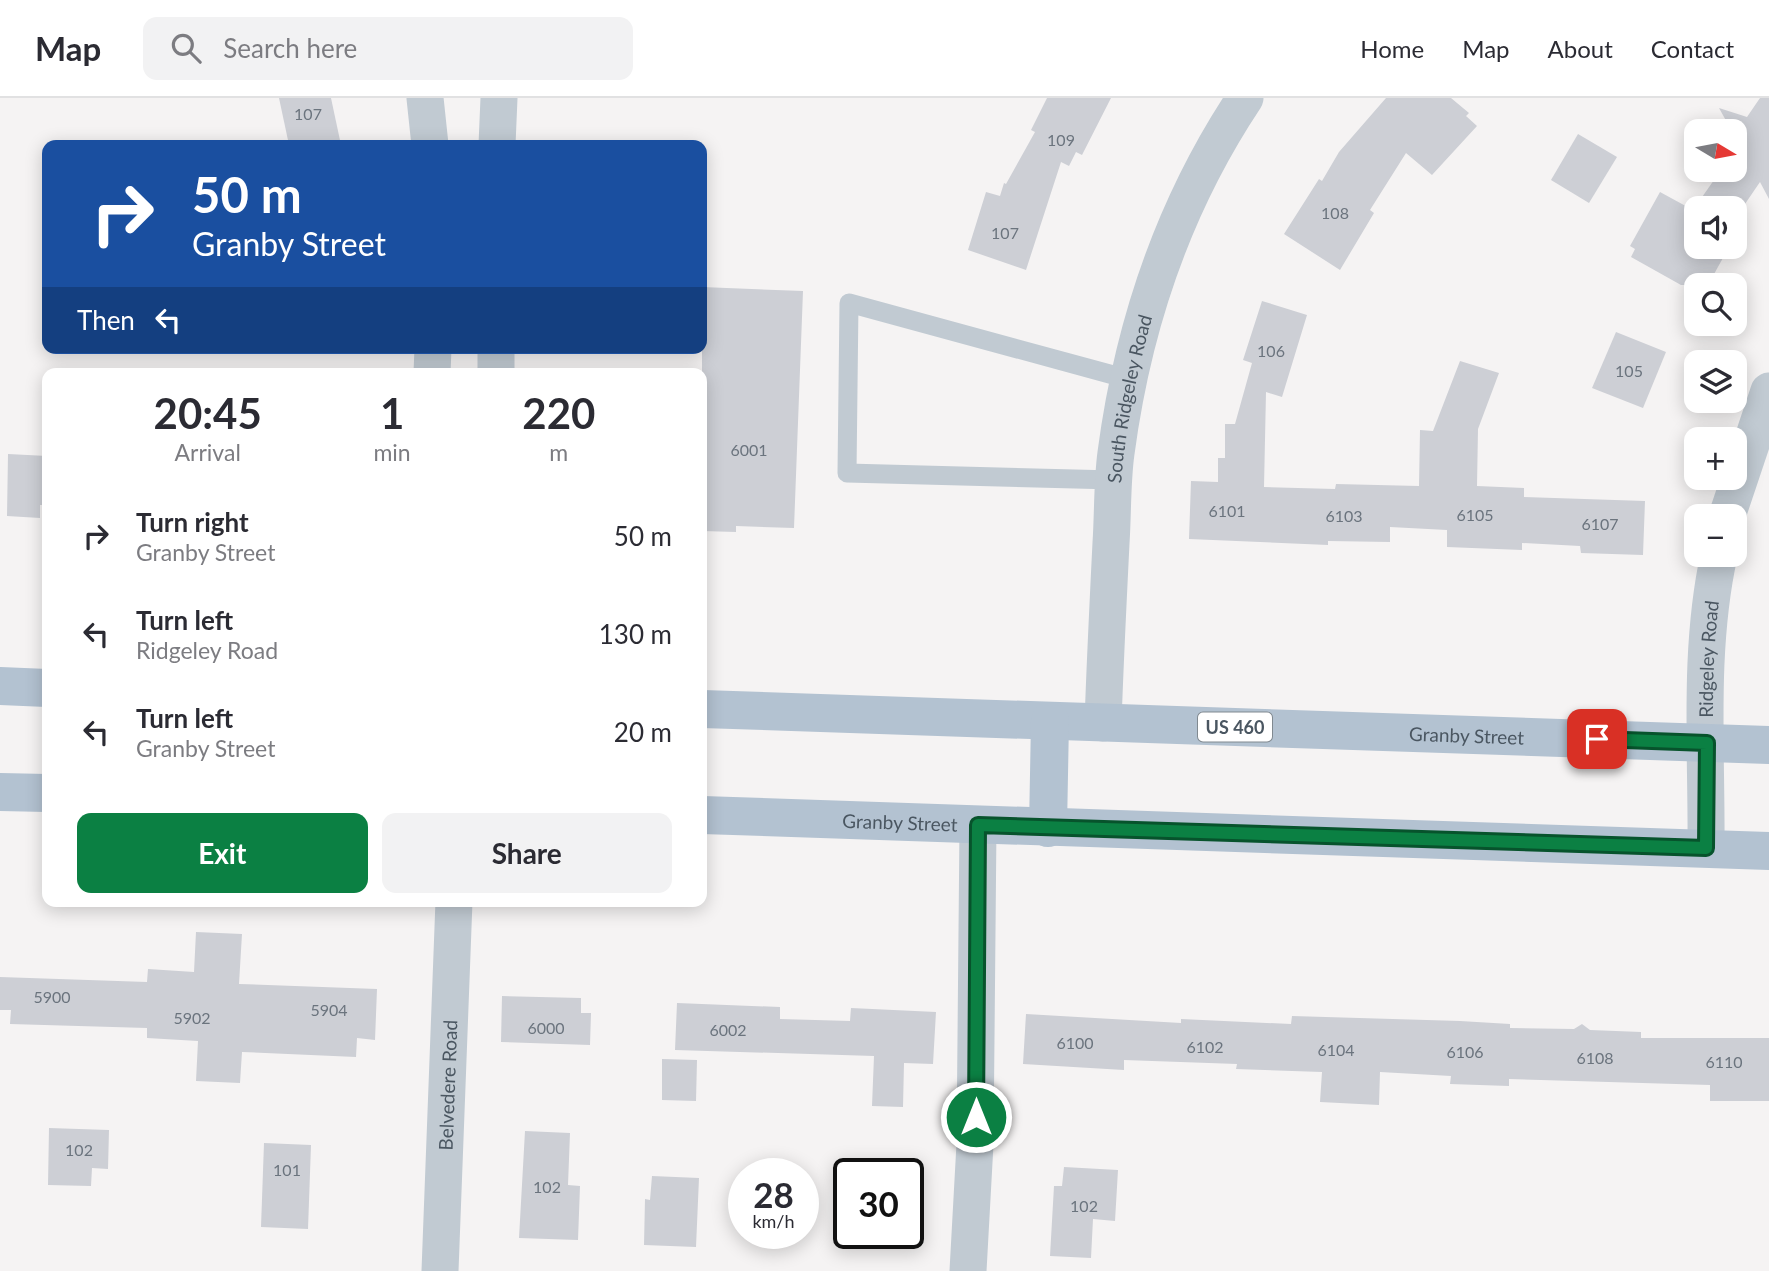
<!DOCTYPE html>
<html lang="en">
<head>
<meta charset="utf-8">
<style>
  :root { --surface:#fff; --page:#f2f2f3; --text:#2b2b33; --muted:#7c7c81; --line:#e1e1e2; --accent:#0b8043 }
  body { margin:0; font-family:Lato,sans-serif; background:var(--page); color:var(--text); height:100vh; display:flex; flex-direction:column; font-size:26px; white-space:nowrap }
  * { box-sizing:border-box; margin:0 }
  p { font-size:23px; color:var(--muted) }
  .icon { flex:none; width:38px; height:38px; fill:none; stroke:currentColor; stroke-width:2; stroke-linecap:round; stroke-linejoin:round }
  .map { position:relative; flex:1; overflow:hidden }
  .side { position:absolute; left:42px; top:270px; width:665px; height:539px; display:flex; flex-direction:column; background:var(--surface); border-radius:14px; box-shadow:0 4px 18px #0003 }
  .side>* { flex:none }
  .banner { position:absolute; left:42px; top:42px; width:665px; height:214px; border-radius:14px; box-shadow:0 4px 18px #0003; background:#1a4fa0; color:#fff; overflow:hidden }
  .needle { width:46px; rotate:100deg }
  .tools { position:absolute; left:1684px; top:21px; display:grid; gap:14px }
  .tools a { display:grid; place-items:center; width:63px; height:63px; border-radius:14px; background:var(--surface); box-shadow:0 4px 18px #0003; font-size:35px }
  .speed { position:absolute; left:728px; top:1060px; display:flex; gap:14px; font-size:35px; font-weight:700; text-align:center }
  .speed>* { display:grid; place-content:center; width:91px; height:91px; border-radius:50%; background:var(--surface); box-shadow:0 4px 18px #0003; line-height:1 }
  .speed small { font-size:18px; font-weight:400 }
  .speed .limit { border:4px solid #111; border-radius:10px; background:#fff; color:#111 }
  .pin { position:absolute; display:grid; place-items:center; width:60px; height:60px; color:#fff; margin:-30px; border-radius:14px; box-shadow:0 4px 10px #0006 }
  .me { position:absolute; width:77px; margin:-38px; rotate:0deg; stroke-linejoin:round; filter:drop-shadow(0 0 5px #0008) }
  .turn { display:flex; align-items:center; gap:24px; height:147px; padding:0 35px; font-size:32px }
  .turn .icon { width:91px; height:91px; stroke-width:2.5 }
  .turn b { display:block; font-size:49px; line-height:60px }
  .then { display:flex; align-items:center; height:66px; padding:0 35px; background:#0003; gap:14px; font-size:26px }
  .eta { display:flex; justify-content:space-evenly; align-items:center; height:119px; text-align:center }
  .eta b { font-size:42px; font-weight:700; line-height:49px }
  .action { display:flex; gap:14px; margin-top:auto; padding:14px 35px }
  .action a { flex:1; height:80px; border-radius:14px; background:var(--accent); color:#fff; font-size:28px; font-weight:700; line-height:80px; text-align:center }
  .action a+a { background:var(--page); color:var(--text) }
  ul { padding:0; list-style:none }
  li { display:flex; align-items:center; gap:21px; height:98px; padding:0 35px }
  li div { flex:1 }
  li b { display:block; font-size:26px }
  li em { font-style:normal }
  header { display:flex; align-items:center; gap:42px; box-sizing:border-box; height:98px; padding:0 35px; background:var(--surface); border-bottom:2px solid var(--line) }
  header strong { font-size:33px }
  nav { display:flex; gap:38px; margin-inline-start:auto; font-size:24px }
  .search { width:490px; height:63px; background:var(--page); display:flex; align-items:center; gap:18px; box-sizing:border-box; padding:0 24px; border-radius:14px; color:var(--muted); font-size:26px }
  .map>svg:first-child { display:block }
  .building { fill:#cdcfd5 }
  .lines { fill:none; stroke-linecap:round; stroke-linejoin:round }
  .service { stroke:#c1cad2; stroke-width:19 }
  .minor { stroke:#c1cad2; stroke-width:37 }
  .primary { stroke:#b3c2d1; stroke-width:38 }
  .route-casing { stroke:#07532c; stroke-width:18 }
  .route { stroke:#0b8043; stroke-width:12 }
  .labels { text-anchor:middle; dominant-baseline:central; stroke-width:7; stroke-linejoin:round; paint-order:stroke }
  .number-label { font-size:16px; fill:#6b747e }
  .shield { fill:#fff; stroke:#808990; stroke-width:2 }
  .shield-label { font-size:18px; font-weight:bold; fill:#4a5661 }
  .street-label { font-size:19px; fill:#4a5661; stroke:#fff }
</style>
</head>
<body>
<header>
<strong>Map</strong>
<div class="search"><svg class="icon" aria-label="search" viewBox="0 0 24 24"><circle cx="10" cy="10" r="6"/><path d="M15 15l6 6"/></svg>Search here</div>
<nav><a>Home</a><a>Map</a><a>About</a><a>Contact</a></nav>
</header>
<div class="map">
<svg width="1769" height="1173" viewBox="0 0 1769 1173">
  <rect width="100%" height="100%" fill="#f5f3f3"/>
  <g class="building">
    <path d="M279 0H331L341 47H289Z"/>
    <path d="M1047 0H1111L1082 57 1076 54 1069 68 1061 64 1026 172 968 152 986 94 1000 98 1004 85 1006 86 1035 34 1031 32Z"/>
    <path d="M1386 0H1451L1469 15 1466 18 1477 28 1432 77 1406 55 1370 112 1374 115 1340 172 1284 136 1319 81 1322 83 1339 54Z"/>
    <path d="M1760 0H1769V101L1760 84 1734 122V110H1696V149H1729L1708 187H1681L1631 159 1635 151 1630 148 1660 94 1693 112 1721 72H1734V52L1739 46 1719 10 1747 19Z"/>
    <path d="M1578 36 1617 59 1589 105 1551 82Z"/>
    <path d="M702 189 803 193 794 430 736 428V434L702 433Z"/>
    <path d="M1262 203 1307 217 1282 299 1266 294 1264 389 1335 391 1336 386 1419 388 1420 332 1433 333 1460 263 1499 275 1478 331 1477 388 1524 390V399L1645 403 1643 457 1581 455 1580 448 1522 445V452L1447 449V432L1390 429V444L1328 443V447L1189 441 1191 383 1218 384V360H1225V326H1235L1252 265 1243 262Z"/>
    <path d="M1616 234 1666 254 1643 310 1592 290Z"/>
    <path d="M8 356 47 358V407H40V420L7 418Z"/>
    <path d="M196 834 242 836 239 886 377 891 375 942 357 940 356 959 242 954 240 985 196 983 198 943 147 940V930L10 926 11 912H0V879L147 884 148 871 194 874Z"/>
    <path d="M502 898 581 900V915H591L590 947 501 944Z"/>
    <path d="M677 905 780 909V921L850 923 851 910 936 914 933 966 904 965 903 1009 872 1008 874 958 675 952Z"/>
    <path d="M1026 916 1181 925V921L1291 926 1292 918 1460 923 1510 926V930L1574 931 1582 926 1590 932 1641 934V940H1769V1003H1710V987L1509 981V988L1450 986 1451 978 1380 974 1379 1007 1320 1004 1322 974 1236 971 1237 966 1124 962V972L1023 966Z"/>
    <path d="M662 961 697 962 696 1003 662 1002Z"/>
    <path d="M49 1030 109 1032 108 1071 92 1070 91 1088 48 1087Z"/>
    <path d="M525 1033 570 1035 568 1087 580 1088 578 1142 519 1140Z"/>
    <path d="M264 1045 311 1047 308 1131 261 1129Z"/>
    <path d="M1064 1069 1118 1072 1115 1123 1093 1121 1091 1160 1050 1158 1054 1088H1062Z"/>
    <path d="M652 1078 699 1080 696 1149 644 1147 645 1101 650 1102Z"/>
  </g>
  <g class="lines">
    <path class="service" d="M1114 382 847 375 849 205 1128 281"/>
    <g class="minor">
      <path d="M425 0 430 47"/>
      <path d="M497 47 499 0"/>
      <path d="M432 275 433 250"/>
      <path d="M496 275V250"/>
      <path d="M1727 418 1769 293"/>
      <path id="s1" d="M1103 625C1105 565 1108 505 1111 445 1113 415 1112 384 1116 355 1133 227 1173 108 1245 0"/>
      <path id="s2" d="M1706 750C1707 653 1698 553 1719 457"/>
      <path id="s3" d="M440 1173 454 803"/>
      <path d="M968 1173 975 1046 978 727"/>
    </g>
    <g class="primary">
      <path d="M0 588 47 590"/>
      <path id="s4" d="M702 611 1769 647"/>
      <path d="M0 694 47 695"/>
      <path id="s5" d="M702 717 1769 753"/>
      <path d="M1048 730 1050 623"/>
    </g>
  </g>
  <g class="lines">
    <g class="route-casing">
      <path id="route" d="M976 1019 978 727 1706 750 1707 645 1597 641"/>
    </g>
    <use href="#route" class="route"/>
  </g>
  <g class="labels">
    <g class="number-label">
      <text x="308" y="15">107</text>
      <text x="1061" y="41">109</text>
      <text x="1335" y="114">108</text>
      <text x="1005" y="134">107</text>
      <text x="1271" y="252">106</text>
      <text x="1629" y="272">105</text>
      <text x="749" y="351">6001</text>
      <text x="1227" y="412">6101</text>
      <text x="1475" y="416">6105</text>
      <text x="1344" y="417">6103</text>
      <text x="1600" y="425">6107</text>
      <text x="52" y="898">5900</text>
      <text x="329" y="911">5904</text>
      <text x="192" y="919">5902</text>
      <text x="546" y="929">6000</text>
      <text x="728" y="931">6002</text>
      <text x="1075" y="944">6100</text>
      <text x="1205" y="948">6102</text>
      <text x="1336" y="951">6104</text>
      <text x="1465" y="953">6106</text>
      <text x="1595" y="959">6108</text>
      <text x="1724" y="963">6110</text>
      <text x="79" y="1051">102</text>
      <text x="287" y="1071">101</text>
      <text x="547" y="1088">102</text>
      <text x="1084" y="1107">102</text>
    </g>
    <rect class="shield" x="1198" y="614.5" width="74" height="29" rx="5"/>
    <g class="shield-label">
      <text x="1235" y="629">US 460</text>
    </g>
    <g class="street-label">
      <text stroke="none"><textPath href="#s1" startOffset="326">South Ridgeley Road</textPath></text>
      <text stroke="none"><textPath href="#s2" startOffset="189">Ridgeley Road</textPath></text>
      <text stroke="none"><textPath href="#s4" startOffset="765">Granby Street</textPath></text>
      <text stroke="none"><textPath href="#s5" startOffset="198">Granby Street</textPath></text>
      <text stroke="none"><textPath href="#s3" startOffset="186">Belvedere Road</textPath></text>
    </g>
  </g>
</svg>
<div class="tools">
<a><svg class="needle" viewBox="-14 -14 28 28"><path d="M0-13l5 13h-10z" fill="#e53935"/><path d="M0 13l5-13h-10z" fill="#7c7c81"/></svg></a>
<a><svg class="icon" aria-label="sound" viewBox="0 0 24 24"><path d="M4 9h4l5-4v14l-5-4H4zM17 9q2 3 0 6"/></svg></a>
<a><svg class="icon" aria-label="search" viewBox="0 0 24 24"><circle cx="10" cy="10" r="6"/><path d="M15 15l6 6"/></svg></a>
<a><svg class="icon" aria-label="layers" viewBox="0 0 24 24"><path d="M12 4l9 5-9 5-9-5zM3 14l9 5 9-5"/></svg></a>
<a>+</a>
<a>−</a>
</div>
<div class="speed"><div>28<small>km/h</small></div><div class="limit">30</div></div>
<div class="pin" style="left:1597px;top:641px;background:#d93025"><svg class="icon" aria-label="arrive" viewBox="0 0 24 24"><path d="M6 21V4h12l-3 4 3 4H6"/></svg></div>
<svg class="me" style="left:976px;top:1019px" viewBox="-20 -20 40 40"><circle r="17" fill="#0b8043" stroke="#fff" stroke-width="3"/><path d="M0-11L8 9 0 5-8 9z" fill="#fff"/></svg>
<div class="banner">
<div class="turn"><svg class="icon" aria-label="right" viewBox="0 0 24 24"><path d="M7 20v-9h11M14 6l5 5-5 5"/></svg><div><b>50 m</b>Granby Street</div></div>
<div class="then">Then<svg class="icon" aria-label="left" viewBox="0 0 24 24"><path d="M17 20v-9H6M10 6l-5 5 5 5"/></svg></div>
</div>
<section class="side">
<div class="eta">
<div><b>20:45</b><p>Arrival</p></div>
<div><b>1</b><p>min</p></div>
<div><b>220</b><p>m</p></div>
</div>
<ul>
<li><svg class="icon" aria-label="right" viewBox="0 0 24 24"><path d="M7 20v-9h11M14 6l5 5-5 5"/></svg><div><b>Turn right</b><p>Granby Street</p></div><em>50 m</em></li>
<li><svg class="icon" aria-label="left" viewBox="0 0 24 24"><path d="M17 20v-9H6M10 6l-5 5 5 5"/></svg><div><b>Turn left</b><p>Ridgeley Road</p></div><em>130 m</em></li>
<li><svg class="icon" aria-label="left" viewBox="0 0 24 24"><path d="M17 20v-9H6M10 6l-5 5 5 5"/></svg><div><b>Turn left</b><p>Granby Street</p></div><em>20 m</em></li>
</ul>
<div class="action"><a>Exit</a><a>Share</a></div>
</section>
</div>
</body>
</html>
